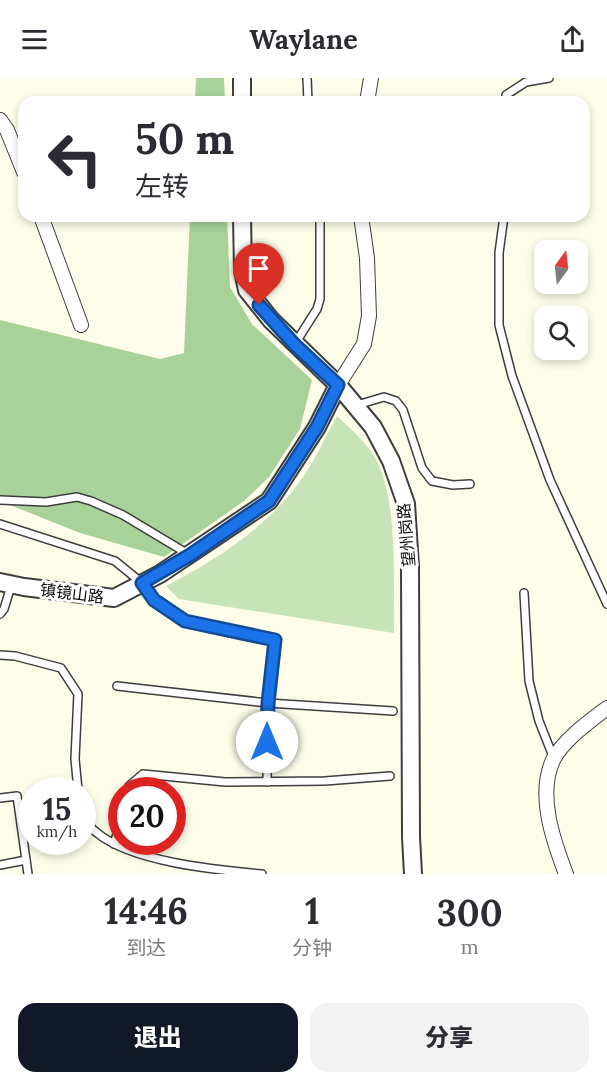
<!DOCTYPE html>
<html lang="zh">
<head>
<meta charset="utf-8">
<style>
  :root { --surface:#fff; --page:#f2f2f3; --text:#2b2b33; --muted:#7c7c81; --accent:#111827 }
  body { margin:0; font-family:Lora,"Noto Sans SC",serif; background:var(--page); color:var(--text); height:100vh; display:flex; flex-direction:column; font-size:22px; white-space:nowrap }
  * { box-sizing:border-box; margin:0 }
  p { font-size:20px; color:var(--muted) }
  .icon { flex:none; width:33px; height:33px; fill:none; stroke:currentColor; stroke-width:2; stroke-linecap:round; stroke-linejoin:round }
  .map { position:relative; height:796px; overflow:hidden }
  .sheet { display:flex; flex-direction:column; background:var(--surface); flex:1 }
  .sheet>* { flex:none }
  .hud { position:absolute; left:18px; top:18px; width:572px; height:126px; border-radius:18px; box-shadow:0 3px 9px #0003; background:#fff; color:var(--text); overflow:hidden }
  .needle { width:39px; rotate:15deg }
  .controls { position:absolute; left:534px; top:162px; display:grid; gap:12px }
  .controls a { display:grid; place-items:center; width:54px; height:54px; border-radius:12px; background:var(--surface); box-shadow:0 3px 9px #0003; font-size:30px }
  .speed { position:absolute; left:18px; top:699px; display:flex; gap:12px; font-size:30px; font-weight:700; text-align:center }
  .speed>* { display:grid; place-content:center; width:78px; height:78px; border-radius:50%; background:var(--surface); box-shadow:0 3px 9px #0003; line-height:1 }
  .speed small { font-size:15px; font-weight:400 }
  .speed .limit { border:9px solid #d22; background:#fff; color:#111 }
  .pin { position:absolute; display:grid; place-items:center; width:51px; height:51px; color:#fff; margin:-62px -26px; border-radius:50% 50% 50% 0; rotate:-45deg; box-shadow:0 0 6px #0007 }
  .pin .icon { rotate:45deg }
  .me { position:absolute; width:66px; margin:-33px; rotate:0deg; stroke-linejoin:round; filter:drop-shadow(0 0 4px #0008) }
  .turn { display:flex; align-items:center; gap:21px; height:126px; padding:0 18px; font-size:27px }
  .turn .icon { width:78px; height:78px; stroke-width:2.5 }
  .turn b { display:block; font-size:42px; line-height:51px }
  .eta { display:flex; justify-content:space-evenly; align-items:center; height:102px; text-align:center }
  .eta b { font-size:36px; font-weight:800; line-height:42px }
  .cta { display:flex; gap:12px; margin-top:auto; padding:12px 18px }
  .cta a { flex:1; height:69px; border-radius:18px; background:var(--accent); color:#fff; font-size:24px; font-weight:800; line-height:69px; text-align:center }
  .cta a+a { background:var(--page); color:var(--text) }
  header { display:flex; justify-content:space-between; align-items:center; height:78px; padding:0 18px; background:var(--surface); font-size:27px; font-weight:800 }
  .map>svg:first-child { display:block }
  .green { fill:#c7e3b8 }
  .forest { fill:#a8d299 }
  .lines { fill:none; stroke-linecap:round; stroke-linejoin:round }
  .service-casing { stroke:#3e3e3e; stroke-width:10 }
  .minor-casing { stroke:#3e3e3e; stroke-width:16 }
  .tertiary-casing { stroke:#3e3e3e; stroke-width:20 }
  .service { stroke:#fff; stroke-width:7 }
  .minor { stroke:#fff; stroke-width:14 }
  .tertiary { stroke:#fff; stroke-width:16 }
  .route-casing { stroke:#114b97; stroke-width:15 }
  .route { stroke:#1a73e8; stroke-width:10 }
  .labels { text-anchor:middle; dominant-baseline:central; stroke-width:6; stroke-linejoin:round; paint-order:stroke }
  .street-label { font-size:16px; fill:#0b0b0b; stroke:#fff }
</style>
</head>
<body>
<header><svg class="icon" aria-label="menu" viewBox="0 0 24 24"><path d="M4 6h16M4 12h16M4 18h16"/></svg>Waylane<svg class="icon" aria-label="share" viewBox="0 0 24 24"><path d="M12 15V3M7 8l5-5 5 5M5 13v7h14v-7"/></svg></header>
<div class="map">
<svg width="607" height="796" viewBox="0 0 607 796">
  <rect width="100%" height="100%" fill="#fdfdea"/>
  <path class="green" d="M337 338C350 350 364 362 374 378 399 417 393 508 394 555L179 521 166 508C218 481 269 448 303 399 316 380 326 358 337 338Z"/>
  <g class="forest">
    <path d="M196 0H224L225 24H195Z"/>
    <path d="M190 138H227L230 209 252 246 312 302 300 351 269 399 244 423 164 479 80 455 0 423V242L160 281 184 275Z"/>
  </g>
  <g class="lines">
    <g class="service-casing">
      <g id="service">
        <path d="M307 0 308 24"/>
        <path d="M506 24V17L526 4 549 0"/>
        <path d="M504 138 499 175V247L512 298 550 402 607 526"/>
        <path d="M296 264 317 231 320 221V138"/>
        <path d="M357 327 384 319 396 323 403 332 422 390 432 403 453 407 470 406"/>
        <path d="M0 422 46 424 77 419 91 423 123 437 188 476"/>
        <path d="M0 446 115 483 142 505 154 522 185 543 275 562 268 625 267 704"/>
        <path d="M524 515 529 603 539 643 554 681"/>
        <path d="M0 536 4 531 11 508"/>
        <path d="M0 577 15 578 61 590 78 616 75 681 78 712"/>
        <path d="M117 608 268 625 393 633"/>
        <path d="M128 712 129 708 143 696 225 704 325 703 390 698"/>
        <path d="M0 720 17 718 28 796"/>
        <path d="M82 735C86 741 90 750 96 754 131 784 216 792 262 796"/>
        <path d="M114 766 122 739"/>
        <path d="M0 787 26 782"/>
      </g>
    </g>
    <g class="minor-casing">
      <g id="minor">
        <path d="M367 24 371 0"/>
        <path d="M0 42 7 52 24 94"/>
        <path d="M41 138 81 247"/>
        <path d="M338 307 364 266 369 238 367 180 361 138"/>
        <path d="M566 796C553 762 537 717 553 682 563 662 590 643 607 630"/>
      </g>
    </g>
    <g class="tertiary-casing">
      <g id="tertiary">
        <path d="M242 0V24"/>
        <path d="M242 138 243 193 247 212 271 242 338 307 373 349 391 383 406 426 410 488 411 759 413 796"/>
        <path d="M0 504 24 509 114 520 160 496 269 423 317 349 338 307"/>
      </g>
    </g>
    <use href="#service" class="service"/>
    <use href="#minor" class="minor"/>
    <use href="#tertiary" class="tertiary"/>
  </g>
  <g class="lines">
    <g class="route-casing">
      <path id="route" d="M259 227 294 266 338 307 317 349 269 423 190 477 142 505 154 522 185 543 275 562 268 625 267 664"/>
    </g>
    <use href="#route" class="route"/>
  </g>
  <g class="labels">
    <g class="street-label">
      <text transform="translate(406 457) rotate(-95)">望州岗路</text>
      <text transform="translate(72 515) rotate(7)">镇镜山路</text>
    </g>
  </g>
</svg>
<div class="controls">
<a><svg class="needle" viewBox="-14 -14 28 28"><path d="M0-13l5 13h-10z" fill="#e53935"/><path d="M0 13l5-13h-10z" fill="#7c7c81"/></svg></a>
<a><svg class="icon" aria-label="search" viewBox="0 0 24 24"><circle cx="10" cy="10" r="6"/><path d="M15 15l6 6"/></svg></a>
</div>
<div class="speed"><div>15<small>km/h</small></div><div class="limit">20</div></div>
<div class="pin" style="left:259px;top:227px;background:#d93025"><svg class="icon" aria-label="arrive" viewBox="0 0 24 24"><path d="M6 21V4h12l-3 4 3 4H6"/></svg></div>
<svg class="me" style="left:267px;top:664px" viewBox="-20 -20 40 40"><circle r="19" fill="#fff"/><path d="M0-13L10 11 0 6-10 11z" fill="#1a73e8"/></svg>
<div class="hud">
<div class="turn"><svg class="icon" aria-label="left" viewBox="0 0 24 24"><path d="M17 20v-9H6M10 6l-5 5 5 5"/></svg><div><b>50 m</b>左转</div></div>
</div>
</div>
<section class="sheet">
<div class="eta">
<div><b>14:46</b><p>到达</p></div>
<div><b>1</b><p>分钟</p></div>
<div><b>300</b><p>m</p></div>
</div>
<div class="cta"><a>退出</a><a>分享</a></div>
</section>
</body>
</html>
